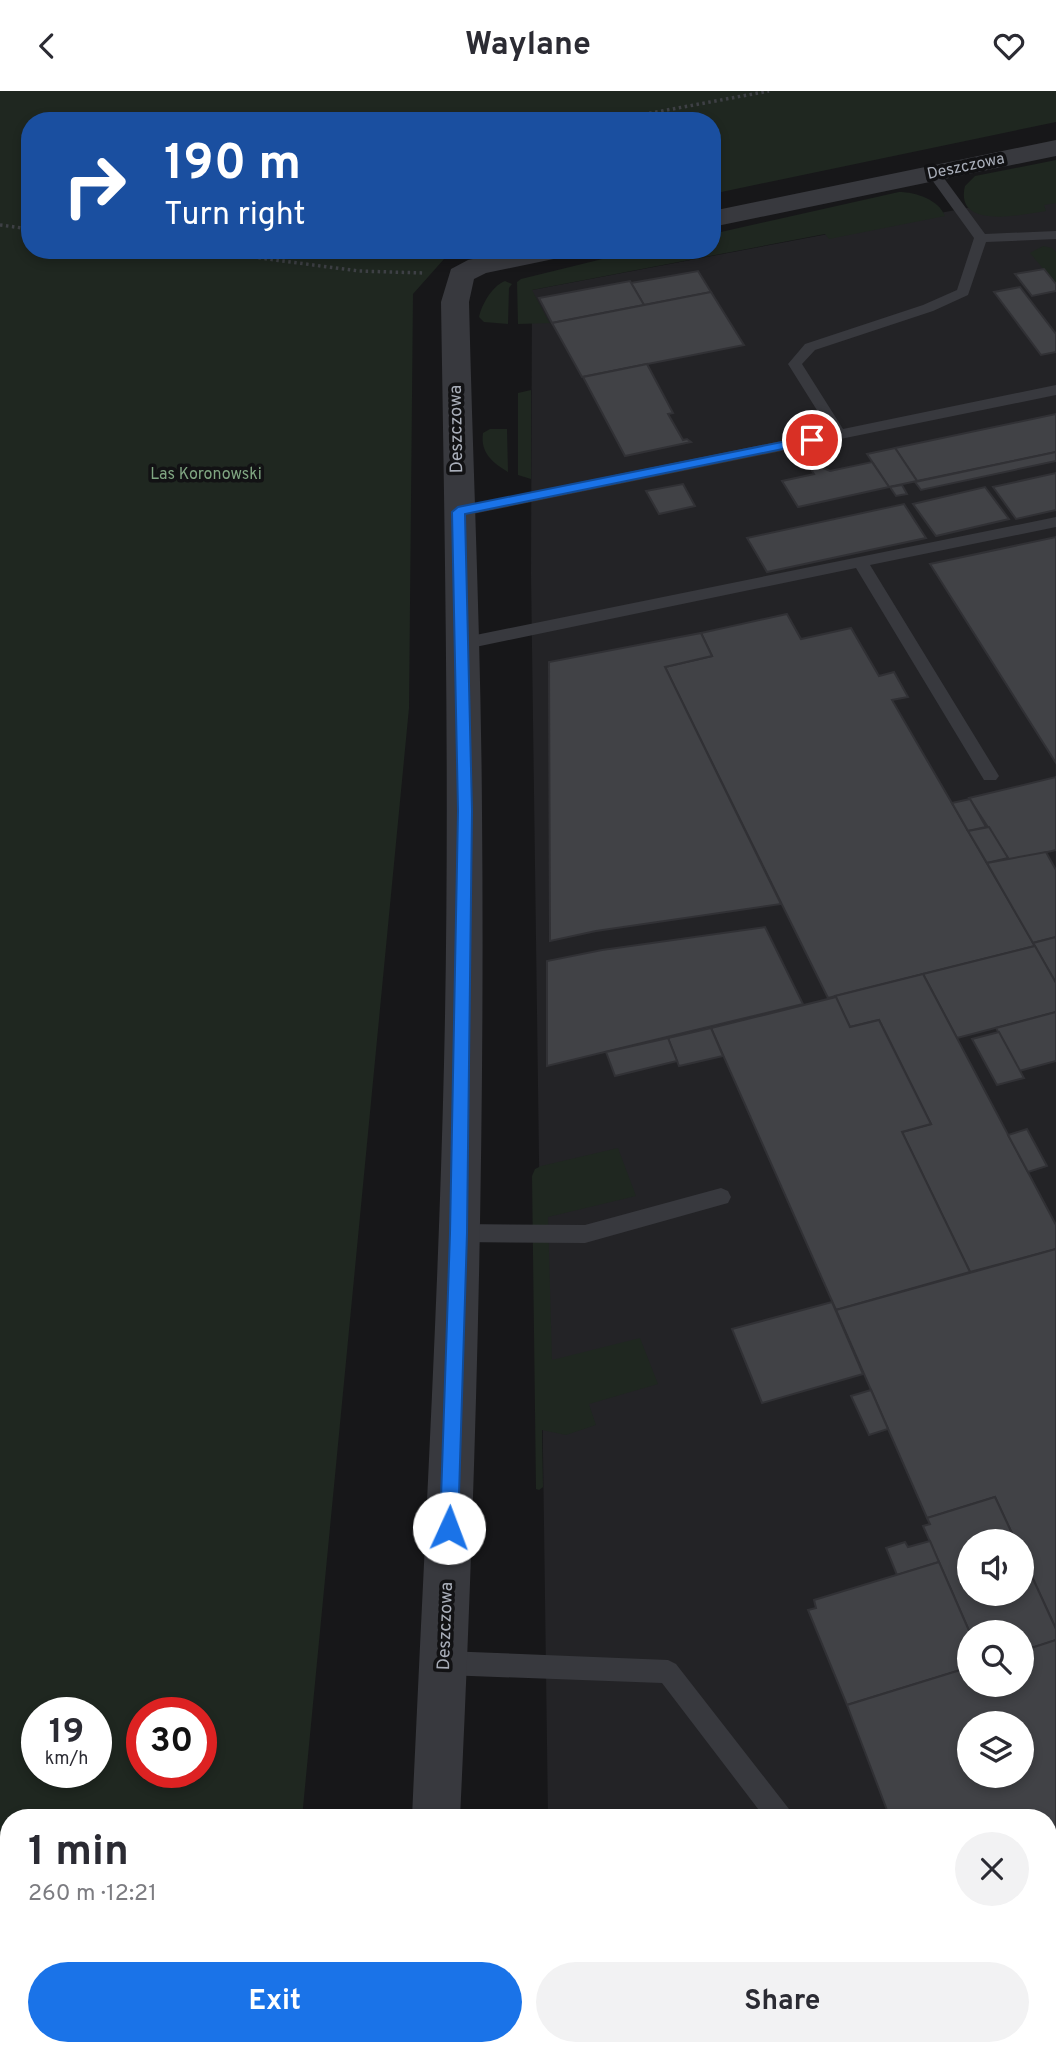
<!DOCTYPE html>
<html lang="en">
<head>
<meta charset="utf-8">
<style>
  :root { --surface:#fff; --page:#f2f2f3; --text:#2b2b33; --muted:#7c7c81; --accent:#1a73e8 }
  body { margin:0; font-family:Overpass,sans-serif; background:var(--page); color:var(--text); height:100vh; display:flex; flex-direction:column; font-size:26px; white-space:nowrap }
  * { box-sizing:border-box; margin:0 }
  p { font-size:23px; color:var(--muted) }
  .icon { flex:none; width:38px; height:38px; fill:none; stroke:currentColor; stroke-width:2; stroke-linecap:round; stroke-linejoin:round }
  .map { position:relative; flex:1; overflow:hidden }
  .panel { position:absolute; left:0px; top:1718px; width:1057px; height:247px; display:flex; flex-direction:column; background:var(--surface); border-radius:28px 28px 0 0; box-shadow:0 4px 10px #0003 }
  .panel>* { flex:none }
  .top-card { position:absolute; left:21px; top:21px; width:700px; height:147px; border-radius:28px; box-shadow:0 4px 10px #0003; background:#1a4fa0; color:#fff; overflow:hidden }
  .controls { position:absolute; left:957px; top:1438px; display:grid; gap:14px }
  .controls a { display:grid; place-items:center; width:77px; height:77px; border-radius:50%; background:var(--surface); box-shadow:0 4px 10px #0003; font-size:35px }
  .speed { position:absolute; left:21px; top:1606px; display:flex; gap:14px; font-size:35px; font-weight:700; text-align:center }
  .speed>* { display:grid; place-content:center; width:91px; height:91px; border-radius:50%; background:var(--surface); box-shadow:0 4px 10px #0003; line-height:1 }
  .speed small { font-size:18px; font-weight:400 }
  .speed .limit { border:10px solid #d22; background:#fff; color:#111 }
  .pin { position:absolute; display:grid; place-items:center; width:60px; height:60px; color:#fff; margin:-30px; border:4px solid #fff; border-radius:50%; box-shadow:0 2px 7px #0007 }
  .me { position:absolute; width:77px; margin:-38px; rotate:2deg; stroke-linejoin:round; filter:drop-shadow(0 0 5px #0008) }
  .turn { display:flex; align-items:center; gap:24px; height:147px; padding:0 28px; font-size:32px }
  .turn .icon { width:91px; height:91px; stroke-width:2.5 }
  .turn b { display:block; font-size:49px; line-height:60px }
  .round { display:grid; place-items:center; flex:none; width:74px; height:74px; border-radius:37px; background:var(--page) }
  .overview { display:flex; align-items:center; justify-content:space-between; height:119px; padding:0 28px }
  h1 { font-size:42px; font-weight:700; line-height:52px }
  .button { display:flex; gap:14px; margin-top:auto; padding:14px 28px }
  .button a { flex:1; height:80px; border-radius:42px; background:var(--accent); color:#fff; font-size:28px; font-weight:700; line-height:80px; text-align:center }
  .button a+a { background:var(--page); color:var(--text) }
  header { display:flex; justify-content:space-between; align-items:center; height:91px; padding:0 28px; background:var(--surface); font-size:32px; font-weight:700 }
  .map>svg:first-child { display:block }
  .built { fill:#232326; fill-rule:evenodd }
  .green { fill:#1f2720; fill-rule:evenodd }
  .building { fill:#414246; stroke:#313135; stroke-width:2; fill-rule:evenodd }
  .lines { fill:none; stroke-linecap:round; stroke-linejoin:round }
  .path { stroke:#3e4045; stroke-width:3.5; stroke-dasharray:2.5 3.5; stroke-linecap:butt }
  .service { fill:#38393e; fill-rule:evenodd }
  .minor { fill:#38393e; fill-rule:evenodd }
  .route { fill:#1a73e8; stroke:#114b97; stroke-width:2 }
  .labels { text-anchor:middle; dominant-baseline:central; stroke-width:7; stroke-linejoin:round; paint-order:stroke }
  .far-street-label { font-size:16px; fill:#a9aeb9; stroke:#121214 }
  .far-park-label { font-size:16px; fill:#7fa581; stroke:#121214 }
  .street-label { font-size:18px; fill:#a9aeb9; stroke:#121214 }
</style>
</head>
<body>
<header><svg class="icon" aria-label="back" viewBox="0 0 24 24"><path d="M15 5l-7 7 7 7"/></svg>Waylane<svg class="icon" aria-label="heart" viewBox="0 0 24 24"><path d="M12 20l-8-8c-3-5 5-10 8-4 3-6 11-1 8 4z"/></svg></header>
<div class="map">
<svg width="1056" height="1964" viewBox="0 0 1056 1964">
  <rect width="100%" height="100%" fill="#171719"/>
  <path class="built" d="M1056 100V1964H553V1956H1048V1727H548L531 483 532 199ZM970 1451H1022V1503H970ZM970 1542H1022V1594H970ZM970 1633H1022V1685H970Z"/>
  <g class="green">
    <path d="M0 0H1056V31L712 103V30H30V159H452L413 203 409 617 302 1727H9V1956L280 1957V1964H0ZM37 1622H96V1682H37ZM142 1622H201V1682H142Z"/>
    <path d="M1056 69V112L1044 114 1046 120C1024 123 954 140 965 95L975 85Z"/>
    <path d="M899 101C916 101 939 109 945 125L829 148 825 143 532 199 549 231 552 232 518 233 517 191 521 188 639 159H712V143Z"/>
    <path d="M1043 155 1052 157 1056 161V193L1030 162Z"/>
    <path d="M505 190 512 193 509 197 508 233 484 231 479 226C482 213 492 195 505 190Z"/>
    <path d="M531 299V388L518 384V302Z"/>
    <path d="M490 338H507L508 381C493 372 480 362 483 342Z"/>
    <path d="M618 1057 636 1105 548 1126 552 1269 640 1247 658 1293 589 1313 596 1334 566 1344 542 1339 543 1396 539 1399 536 1398 532 1085 535 1078 541 1075Z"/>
  </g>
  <g class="building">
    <path d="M1044 178 1056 193V200L1032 205 1015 183Z"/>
    <path d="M698 180 711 201 644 214 631 192Z"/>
    <path d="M630 190 644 214 552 232 539 207Z"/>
    <path d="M1020 196 1056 243V261L1041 264 994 201Z"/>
    <path d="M711 201 744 254 582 286 552 232Z"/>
    <path d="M647 273 673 322 668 323 683 349 687 348 691 351 625 365 583 286Z"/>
    <path d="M1056 323V361L917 390 895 357Z"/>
    <path d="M895 357 917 390 889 396 867 363Z"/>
    <path d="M1056 361V370L921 399 915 391Z"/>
    <path d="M872 371 889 396 798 416 782 390 814 383 812 380 814 377 821 376 830 380Z"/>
    <path d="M1056 382V419L1016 428 993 396Z"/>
    <path d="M683 393 695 415 659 423 646 400Z"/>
    <path d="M902 394 907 403 896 405 890 396Z"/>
    <path d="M985 396 1009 428 936 445 913 413Z"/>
    <path d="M904 413 926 447 767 481 747 447Z"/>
    <path d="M1056 446V672L930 473Z"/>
    <path d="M787 523 801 548 851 537 879 585 894 581 908 606 892 609 1035 855 828 907 665 576 712 565 701 542Z"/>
    <path d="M701 542 712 565 665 576 781 813 596 840 550 850 549 571Z"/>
    <path d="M1056 686V759L1010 770 969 707Z"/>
    <path d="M970 708 986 736 968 740 952 712Z"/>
    <path d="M989 736 1008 767 987 772 968 740Z"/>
    <path d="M1046 761 1056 779V846L1033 852 987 772Z"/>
    <path d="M765 836 803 913 547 975V870L602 859Z"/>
    <path d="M1056 846V892L1033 852Z"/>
    <path d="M1035 855 1056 892V921L957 947 923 883Z"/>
    <path d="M923 883 1056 1134V1158L970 1181 902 1041 931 1033 879 929 850 936 835 905Z"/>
    <path d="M836 906 850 936 879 929 931 1033 902 1041 970 1181 836 1219 711 937Z"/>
    <path d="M1056 921V970L1019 980 996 937Z"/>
    <path d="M711 937 723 965 679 975 668 947Z"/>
    <path d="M999 941 1024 987 997 994 972 948Z"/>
    <path d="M668 947 677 970 615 985 606 961Z"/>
    <path d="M1027 1038 1047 1075 1028 1081 1008 1044Z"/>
    <path d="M1056 1158V1538L1022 1464V1451H1016L995 1406 927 1427 836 1219Z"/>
    <path d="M832 1211 863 1283 762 1312 732 1238Z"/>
    <path d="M871 1299 888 1338 869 1344 851 1305Z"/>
    <path d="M995 1406 1016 1451H970V1503H1022V1464L1056 1538V1549L1022 1560V1542H970L923 1435 930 1433 927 1427Z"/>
    <path d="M930 1450 939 1471 897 1484 886 1457 905 1451 908 1456Z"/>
    <path d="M939 1471 970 1542V1576L847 1614 808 1519 816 1517 814 1509Z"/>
    <path d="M1056 1549V1964H983L980 1956H1048V1727H890L847 1614 970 1576V1594H1022V1560ZM970 1633H1022V1685H970Z"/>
  </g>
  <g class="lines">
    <g class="path">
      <path d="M608 30 769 0"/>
      <path d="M0 134 30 138"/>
      <path d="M199 159 359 180 424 182"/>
    </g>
    <g class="service">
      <path d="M933 78 938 79 985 143 1056 140V148L986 151 968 204 933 220 815 259 802 273 843 338 1056 294V304L458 426 453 425 450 421 458 416 830 340 788 273 805 253 923 214 957 199 974 147 927 82Z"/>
      <path d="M1056 426V436L870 474 999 685 996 689H984L856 477 461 559 453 553 461 547Z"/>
      <path d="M721 1097 728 1100 731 1106 728 1112 585 1152 458 1151 451 1148 448 1142 451 1136 458 1133 585 1134Z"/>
      <path d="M445 1560 668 1569 676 1573 789 1718 792 1727H765L662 1592 445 1584 437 1580 433 1572 437 1564Z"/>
      <path d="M905 1956H931L934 1964H908Z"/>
    </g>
    <g class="minor">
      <path d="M1056 49V65L712 136V120Z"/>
      <path d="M516 159H571L568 165 486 182 474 188 469 211C473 381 481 551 482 721 485 1057 476 1392 460 1727H412C423 1476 438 1225 444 973 450 719 445 465 441 211L451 178 468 169Z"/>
      <path d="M394 1956H446L445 1964H393Z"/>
    </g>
  </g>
  <path class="route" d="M812 345 817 346V351L465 423 472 720 467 1142 458 1437 456 1444 449 1446 442 1444 440 1437 450 1142 458 720 452 421 458 416Z"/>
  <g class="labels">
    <g class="far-street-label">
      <text transform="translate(966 76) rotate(-12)">Deszczowa</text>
    </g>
    <g class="far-park-label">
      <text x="206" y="384">Las Koronowski</text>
    </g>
    <g class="street-label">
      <text transform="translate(457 338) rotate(-91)">Deszczowa</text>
      <text transform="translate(446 1535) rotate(-88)">Deszczowa</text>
    </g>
  </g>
</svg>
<div class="controls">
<a><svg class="icon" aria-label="sound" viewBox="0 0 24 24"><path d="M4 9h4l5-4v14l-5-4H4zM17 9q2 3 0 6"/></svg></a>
<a><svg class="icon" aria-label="search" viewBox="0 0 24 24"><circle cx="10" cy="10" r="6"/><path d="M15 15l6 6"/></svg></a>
<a><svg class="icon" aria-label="layers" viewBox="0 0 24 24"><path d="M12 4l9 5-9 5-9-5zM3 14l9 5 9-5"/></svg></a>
</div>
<div class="speed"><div>19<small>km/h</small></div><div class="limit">30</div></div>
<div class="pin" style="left:812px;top:349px;background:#d93025"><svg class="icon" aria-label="arrive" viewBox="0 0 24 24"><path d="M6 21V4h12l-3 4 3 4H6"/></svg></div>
<svg class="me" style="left:449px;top:1437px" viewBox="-20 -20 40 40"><circle r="19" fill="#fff"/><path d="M0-13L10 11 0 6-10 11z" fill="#1a73e8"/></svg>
<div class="top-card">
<div class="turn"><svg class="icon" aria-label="right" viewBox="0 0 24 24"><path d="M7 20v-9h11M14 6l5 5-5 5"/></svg><div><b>190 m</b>Turn right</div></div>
</div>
<section class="panel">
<div class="overview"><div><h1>1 min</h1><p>260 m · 12:21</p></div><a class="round"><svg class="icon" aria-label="close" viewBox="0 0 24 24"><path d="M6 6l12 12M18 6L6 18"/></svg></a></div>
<div class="button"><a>Exit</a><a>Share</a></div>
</section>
</div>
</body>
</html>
